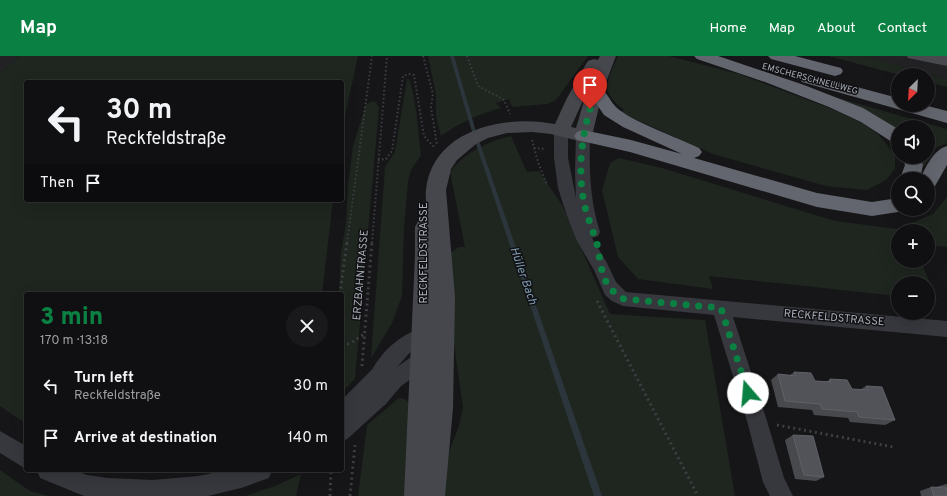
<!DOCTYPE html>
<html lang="en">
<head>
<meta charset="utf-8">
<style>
  :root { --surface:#101012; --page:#19191b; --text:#f1f3f6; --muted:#9c9d9f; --line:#303032; --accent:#0b8043 }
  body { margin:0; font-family:Overpass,sans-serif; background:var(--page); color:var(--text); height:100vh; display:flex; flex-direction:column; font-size:15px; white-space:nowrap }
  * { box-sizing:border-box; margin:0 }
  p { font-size:13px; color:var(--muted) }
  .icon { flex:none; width:22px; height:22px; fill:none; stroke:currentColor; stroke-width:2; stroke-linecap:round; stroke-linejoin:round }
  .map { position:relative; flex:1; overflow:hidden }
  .sheet { position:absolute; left:24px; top:236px; width:320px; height:180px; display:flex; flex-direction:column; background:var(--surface); border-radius:4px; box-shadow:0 4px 16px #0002,0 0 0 1px var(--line) }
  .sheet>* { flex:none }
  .top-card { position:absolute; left:24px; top:24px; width:320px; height:122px; border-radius:4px; box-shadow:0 4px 16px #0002,0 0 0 1px var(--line); background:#101012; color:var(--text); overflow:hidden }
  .needle { width:26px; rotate:204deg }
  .buttons { position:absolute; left:891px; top:12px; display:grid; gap:8px }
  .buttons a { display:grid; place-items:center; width:44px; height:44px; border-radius:50%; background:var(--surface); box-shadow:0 4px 16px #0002,0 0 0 1px var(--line); font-size:20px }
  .pin { position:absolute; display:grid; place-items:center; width:34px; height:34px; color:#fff; margin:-41px -17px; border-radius:50% 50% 50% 0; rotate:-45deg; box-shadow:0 0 4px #0007 }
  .pin .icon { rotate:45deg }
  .me { position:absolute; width:44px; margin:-22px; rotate:342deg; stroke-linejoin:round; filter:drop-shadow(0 0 3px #0008) }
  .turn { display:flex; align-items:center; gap:14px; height:84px; padding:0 16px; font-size:18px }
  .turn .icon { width:52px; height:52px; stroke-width:2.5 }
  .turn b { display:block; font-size:28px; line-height:34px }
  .then { display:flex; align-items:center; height:38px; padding:0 16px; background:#0003; gap:8px; font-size:15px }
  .round { display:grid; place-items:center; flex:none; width:42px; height:42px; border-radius:21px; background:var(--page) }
  .head { display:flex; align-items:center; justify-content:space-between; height:68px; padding:0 16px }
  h1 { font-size:24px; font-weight:800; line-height:30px; color:var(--accent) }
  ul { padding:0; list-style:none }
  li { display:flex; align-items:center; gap:12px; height:52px; padding:0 16px }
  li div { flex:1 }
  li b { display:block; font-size:15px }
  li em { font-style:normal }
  header { display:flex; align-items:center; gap:24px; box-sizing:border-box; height:56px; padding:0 20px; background:var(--accent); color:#fff }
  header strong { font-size:19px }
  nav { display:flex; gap:22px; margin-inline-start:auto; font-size:14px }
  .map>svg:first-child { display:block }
  .built { fill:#222225 }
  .green { fill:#1e261f }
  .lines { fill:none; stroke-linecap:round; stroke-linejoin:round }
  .stream { fill:#2c353c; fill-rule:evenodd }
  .path-far1 { stroke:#3d3f44; stroke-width:2; stroke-dasharray:1.5 2.5; stroke-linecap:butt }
  .path { stroke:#3d3f44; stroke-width:3; stroke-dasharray:2 3.5; stroke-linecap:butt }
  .street { fill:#37383d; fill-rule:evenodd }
  .secondary { fill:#45474d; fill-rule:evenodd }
  .highway { fill:#63666e; fill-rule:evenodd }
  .street-bridge { stroke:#37383d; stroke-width:19 }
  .wall { fill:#47494d }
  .building { fill:#525359; stroke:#5f6168 }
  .route { stroke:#0b8043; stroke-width:7; stroke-dasharray:0 12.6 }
  .labels { text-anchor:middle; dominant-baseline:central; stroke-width:3; stroke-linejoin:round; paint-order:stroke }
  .far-street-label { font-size:9px; fill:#a8adb8; stroke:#111113 }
  .street-label { font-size:11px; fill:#a8adb8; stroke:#111113 }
  .water-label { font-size:12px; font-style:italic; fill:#7f9bb3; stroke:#111113 }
</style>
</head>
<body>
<header>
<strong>Map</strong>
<nav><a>Home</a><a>Map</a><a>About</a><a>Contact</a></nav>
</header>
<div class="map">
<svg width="947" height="440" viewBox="0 0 947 440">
  <rect width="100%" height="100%" fill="#161618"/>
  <g class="built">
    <path d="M0 0H20L0 18Z"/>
    <path d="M867 0H947V23Z"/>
  </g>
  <g class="green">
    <path d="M20 0H358L342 74V26H26V144H333L322 238H26V368L0 350V18Z"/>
    <path d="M428 0H588L556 44 547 48 512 51 509 43 496 47 501 52C479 58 459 67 441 80L436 60V38Z"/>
    <path d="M618 0H669L739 18 832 53 864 68 879 79 895 99V113L886 124 867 134 826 130 713 98 621 57 624 54C598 34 608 25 618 0Z"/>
    <path d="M828 0H867L947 23V31L928 26V19H900Z"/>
    <path d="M407 23H409C417 46 418 75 421 99L411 114 408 125 404 171 402 240 392 267 371 302 385 111 395 96Z"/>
    <path d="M831 40 947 73V87L936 92 924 111 919 101H928V71H898V75C879 58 854 50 831 40Z"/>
    <path d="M372 45 376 46 379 52 355 323 342 336V238H339L341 197 346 167 348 129 353 90 366 49Z"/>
    <path d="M511 80 527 116 539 115 562 149 610 258 705 264 735 440H440L450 393 459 370 463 352 454 288 449 207 450 197 459 191H465L450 116C465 96 487 86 511 80Z"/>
    <path d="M619 102 662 112 835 165 897 173 933 158 947 141V191L937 190 928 196V175H898V205H921L937 245 928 244V227H898V240L709 220 713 233 638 223 618 201 602 134 610 107Z"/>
    <path d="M399 342 405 343 410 348V440H358L367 369Z"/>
    <path d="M0 414 30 435 49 440H0Z"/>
    <path d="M301 418 296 440H245L275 430Z"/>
  </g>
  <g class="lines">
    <path class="stream" d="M450 0H454L477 79 602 440H594L473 79Z"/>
    <g class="path-far1">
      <path d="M423 0 433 38 431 51 437 89"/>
      <path d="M467 0 478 30 504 44 510 58"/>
      <path d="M532 84 538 106 547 129"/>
      <path d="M534 92 545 93"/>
      <path d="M378 104 386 103 392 95 403 20 409 18 414 19 424 80 435 92"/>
      <path d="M347 187 372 0"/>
      <path d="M372 187 387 0"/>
    </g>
    <g class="path">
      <path d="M340 238 347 186"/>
      <path d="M597 245 698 440"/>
      <path d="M342 290 351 287 364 278"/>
      <path d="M362 310 372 186"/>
      <path d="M777 369 893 391"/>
      <path d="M330 440 331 414"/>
      <path d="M350 440 355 389"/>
    </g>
    <g class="street">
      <path d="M561 70 566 72 568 75V102L576 142 575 117 576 80 578 77 583 75 588 77 590 80C589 113 590 145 600 176L598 180 592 182 607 207 616 226 626 236 947 265V281L733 261 767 365 784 422 793 440H770L763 426 747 365 714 259 623 250 612 245 605 239 594 214 577 185 567 160 558 132 554 102V75L556 72Z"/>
      <path d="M431 270 437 272 440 278 437 284 422 288 413 293 397 311 421 294 428 291 435 294 437 300 435 306 401 330 385 349 378 351 371 349 368 342 371 335 377 328 372 326 369 320C381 294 403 275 431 270Z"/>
      <path d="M0 375 26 390V413L0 397Z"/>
      <path d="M37 414H73L87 419 108 422 153 424 198 420 228 414H272L269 422 241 432 208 440H84L40 422Z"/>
    </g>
    <path class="secondary" d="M600 0H616L603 34 592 80 589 84 583 86 551 78 532 76 507 77 488 82 476 88 457 104 451 113 446 134 455 241 453 352 445 440H404L415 200V171L418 165 425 163 428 164C427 154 425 143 426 133 433 73 506 58 555 68L566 44 586 8 588 5 594 3 598 4ZM586 38 576 72 571 71Z"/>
    <g class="highway">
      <path d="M694 0H718L804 29 863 52 898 73V88L892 86 861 66 829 51 765 26 697 3Z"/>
      <path d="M768 0H795L841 12 843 15 841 18 835 20 771 3Z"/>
      <path d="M808 18 898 42V49H924L947 55V67L802 26 800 23 802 20Z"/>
      <path d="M595 29C606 32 608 43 616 51 630 65 679 82 699 92L702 96 699 100 694 102 817 137 872 146 898 142V153H906L898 156 872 160 817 151 630 96 577 84 574 80 577 76 583 74 631 84 682 98 623 71 604 59 587 34 589 30Z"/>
      <path d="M947 90V109L935 130 928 132V123H900L905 109 902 101H920L923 109 920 123C926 111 933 94 947 90Z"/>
    </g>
    <g class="street-bridge">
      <path d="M342 357 379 320"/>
      <path d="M342 375 378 342"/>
    </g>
  </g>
  <g class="wall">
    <path d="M907 0H947V10L908 2Z"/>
    <path d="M794 316 815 325 826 326 830 323 852 333H861L866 330 895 364 885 369 850 366 848 362 814 359 812 354 778 351 771 324 778 318 790 319Z"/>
    <path d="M793 379 824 421 816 425 795 423 785 384Z"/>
    <path d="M946 428H947V440H921L920 435 931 431H936Z"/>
  </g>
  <g class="building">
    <path d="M794 316 811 317 815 325 831 326 830 323 847 324 852 333 868 334 866 330 882 331 895 364 859 361 857 356 822 353 820 348 785 345 778 318 796 320Z"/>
    <path d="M793 379 813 380 824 421 804 419Z"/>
    <path d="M931 431 947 432V440H934Z"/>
  </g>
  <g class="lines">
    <path class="route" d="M590 53C581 84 578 115 584 147 587 161 593 174 597 188 602 211 600 230 624 243L721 252 748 337"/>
  </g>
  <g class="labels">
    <g class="far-street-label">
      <text transform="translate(810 23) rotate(15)">EMSCHERSCHNELLWEG</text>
    </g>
    <g class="street-label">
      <text transform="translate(424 197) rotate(-90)">RECKFELDSTRASSE</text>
      <text transform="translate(361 219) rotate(-85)">ERZBAHNTRASSE</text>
      <text transform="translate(834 262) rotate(5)">RECKFELDSTRASSE</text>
    </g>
    <g class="water-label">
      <text transform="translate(523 220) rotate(71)">Hüller Bach</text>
    </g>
  </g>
</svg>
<div class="buttons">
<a><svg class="needle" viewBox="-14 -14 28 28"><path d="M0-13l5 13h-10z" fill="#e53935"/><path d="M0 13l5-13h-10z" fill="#9c9d9f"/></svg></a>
<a><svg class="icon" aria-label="sound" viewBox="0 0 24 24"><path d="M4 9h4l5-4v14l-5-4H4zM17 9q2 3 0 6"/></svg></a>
<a><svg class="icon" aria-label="search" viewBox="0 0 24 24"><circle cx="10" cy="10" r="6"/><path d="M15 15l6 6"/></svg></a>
<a>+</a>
<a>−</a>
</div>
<div class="pin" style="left:590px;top:53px;background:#d93025"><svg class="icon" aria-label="arrive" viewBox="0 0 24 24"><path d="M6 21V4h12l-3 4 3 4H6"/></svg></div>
<svg class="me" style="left:748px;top:337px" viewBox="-20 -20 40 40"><circle r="19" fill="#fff"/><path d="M0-13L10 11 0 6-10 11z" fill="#0b8043"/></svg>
<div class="top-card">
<div class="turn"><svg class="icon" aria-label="left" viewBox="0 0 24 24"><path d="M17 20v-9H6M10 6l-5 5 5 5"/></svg><div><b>30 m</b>Reckfeldstraße</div></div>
<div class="then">Then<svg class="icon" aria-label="arrive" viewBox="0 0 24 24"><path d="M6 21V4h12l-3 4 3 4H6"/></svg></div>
</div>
<section class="sheet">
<div class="head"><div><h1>3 min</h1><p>170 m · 13:18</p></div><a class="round"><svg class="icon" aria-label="close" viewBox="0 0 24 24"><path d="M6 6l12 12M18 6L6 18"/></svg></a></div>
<ul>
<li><svg class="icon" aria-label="left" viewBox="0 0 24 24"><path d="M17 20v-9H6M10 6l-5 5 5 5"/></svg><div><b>Turn left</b><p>Reckfeldstraße</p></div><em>30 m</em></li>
<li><svg class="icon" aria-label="arrive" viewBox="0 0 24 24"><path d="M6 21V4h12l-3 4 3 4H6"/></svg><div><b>Arrive at destination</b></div><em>140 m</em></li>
</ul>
</section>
</div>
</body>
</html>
